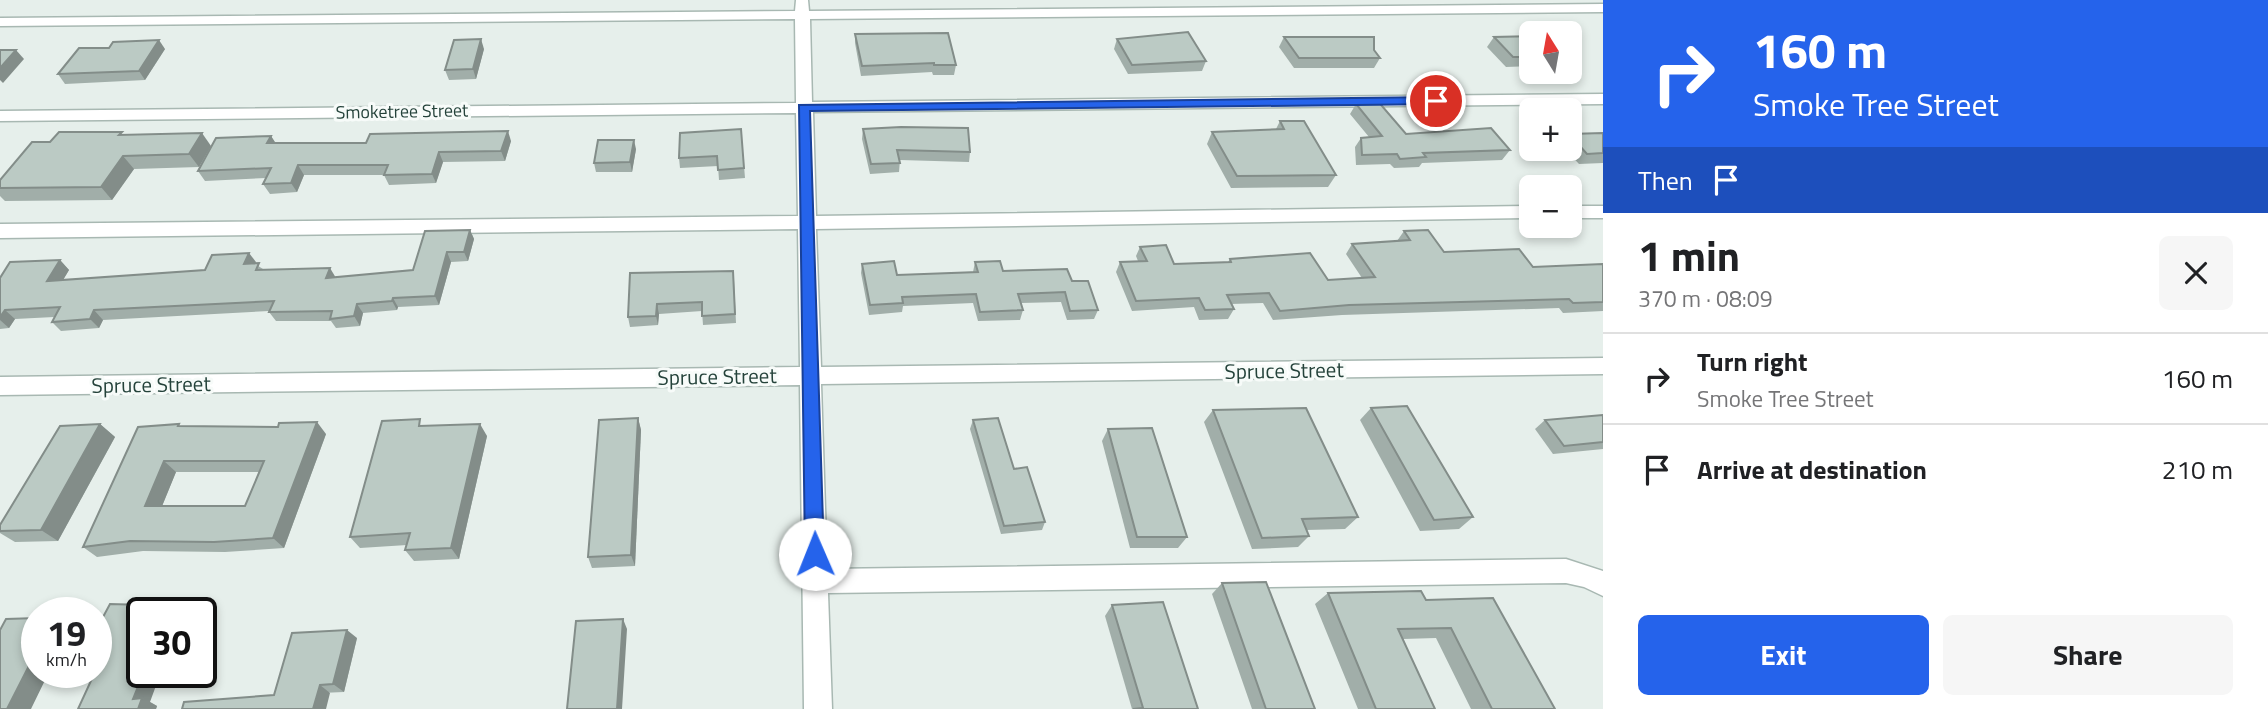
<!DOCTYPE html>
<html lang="en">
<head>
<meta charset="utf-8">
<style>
  :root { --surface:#fff; --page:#f6f6f6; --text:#202124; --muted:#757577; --line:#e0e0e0; --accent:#2563eb }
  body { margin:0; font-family:"Titillium Web",sans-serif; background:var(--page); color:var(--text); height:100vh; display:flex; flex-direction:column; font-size:26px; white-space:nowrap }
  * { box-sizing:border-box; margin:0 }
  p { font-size:23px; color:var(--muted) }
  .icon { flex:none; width:38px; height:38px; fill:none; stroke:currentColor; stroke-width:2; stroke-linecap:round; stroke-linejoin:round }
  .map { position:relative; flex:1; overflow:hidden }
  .sheet { display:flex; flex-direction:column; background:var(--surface); width:665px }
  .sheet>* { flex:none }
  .guide { background:#2563eb; color:#fff; overflow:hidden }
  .needle { width:46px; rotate:349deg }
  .tools { position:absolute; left:1519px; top:21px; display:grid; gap:14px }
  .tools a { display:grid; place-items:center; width:63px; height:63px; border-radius:10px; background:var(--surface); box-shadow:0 4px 10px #0003; font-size:35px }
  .speed { position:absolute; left:21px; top:597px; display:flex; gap:14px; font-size:35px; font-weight:700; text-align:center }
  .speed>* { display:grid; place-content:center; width:91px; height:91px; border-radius:50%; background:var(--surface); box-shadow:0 4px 10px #0003; line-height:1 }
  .speed small { font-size:18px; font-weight:400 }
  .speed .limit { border:4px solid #111; border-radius:10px; background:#fff; color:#111 }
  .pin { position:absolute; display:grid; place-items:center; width:60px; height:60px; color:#fff; margin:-30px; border:4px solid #fff; border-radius:50%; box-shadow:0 2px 7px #0007 }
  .me { position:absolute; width:77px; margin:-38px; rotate:359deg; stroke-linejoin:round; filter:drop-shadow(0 0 5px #0008) }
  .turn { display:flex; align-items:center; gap:24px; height:147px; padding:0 35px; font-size:32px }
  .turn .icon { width:91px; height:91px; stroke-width:2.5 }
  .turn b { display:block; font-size:49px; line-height:60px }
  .then { display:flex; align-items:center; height:66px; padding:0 35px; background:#0003; gap:14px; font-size:26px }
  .round { display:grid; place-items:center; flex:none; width:74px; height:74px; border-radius:10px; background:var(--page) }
  .headline { display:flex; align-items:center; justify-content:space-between; height:119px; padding:0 35px }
  h1 { font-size:42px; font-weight:700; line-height:52px }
  .action { display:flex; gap:14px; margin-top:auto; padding:14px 35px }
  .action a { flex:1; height:80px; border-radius:10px; background:var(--accent); color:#fff; font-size:28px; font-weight:700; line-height:80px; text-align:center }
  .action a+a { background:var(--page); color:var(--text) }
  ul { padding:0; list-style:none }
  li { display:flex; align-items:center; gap:21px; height:91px; padding:0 35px; border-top:2px solid var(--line) }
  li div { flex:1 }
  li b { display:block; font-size:26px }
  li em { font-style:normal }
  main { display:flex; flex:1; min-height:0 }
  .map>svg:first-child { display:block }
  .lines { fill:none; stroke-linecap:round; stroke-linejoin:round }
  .minor-casing { stroke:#a8b8b2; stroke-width:3 }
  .minor { fill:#fff; fill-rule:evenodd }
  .wall { fill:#a1aea9; fill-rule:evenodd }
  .shaded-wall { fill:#838d89 }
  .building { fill:#bbcac4; stroke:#838d89; stroke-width:2; fill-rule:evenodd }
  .route { fill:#2563eb; stroke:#184099; stroke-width:2 }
  .labels { text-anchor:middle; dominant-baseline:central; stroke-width:6; stroke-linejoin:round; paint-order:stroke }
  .far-street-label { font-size:18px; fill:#24423a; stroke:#f7fbf9 }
  .street-label { font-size:21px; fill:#24423a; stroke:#f7fbf9 }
</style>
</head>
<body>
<main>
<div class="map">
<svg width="1603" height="709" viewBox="0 0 1603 709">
  <rect width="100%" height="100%" fill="#e6efeb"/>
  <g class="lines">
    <g class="minor-casing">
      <g id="minor">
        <path d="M796 0H808L809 11 1603 4V12L810 19 812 102 1603 94V104L813 112 816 216 1531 206V218L816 229 821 367 1603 358V374L821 384 827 569 1566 559 1603 571V596L1584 587 1566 583 828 593 832 709H804L800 385 0 395V377L800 367 798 229 0 238V224L798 216 796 113 0 121V111L796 103 795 19 0 26V18L795 11Z"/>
        <rect x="1570" y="206" width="33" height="12"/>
      </g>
    </g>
    <use href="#minor" class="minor"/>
  </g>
  <g class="wall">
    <path d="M855 34 956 65 954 75H933L932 72 861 76 855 43Z"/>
    <path d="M1531 36V66L1506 67 1487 47 1494 37Z"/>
    <path d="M1284 37 1374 50 1380 58 1374 68H1294L1279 47Z"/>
    <path d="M1117 39 1206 61 1202 71 1128 74 1114 49Z"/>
    <path d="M109 48 165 49 145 80 65 84 58 74Z"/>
    <path d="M484 49 476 79 449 80 445 70Z"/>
    <path d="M1356 104 1406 134 1510 150 1502 160 1422 163 1419 167 1394 168 1390 164 1356 165 1355 147 1361 138 1369 137 1350 114Z"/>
    <path d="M1280 121 1336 175 1328 187 1231 188 1207 144 1212 132 1276 129Z"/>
    <path d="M741 129 745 178 719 180 718 166 680 168 679 158Z"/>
    <path d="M863 129 970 152 969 162 900 160 899 172 870 174 862 139Z"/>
    <path d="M1603 133V163L1579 164 1565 149H1570V134Z"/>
    <path d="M124 135 211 146 199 167 134 169 112 200 5 201 0 196V180L50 142Z"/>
    <path d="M271 136 275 143 511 141 505 161 443 162 436 183 389 185 384 175H304L297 192 270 194 263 184 266 178 205 181 198 171Z"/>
    <path d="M636 149 632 172H596L594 163Z"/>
    <path d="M470 230 474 239 468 261 451 262 439 305 398 307 397 310 363 313 360 326 336 328 331 321H276L269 312V311L103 320 99 328 61 331 52 322 54 317 15 319 9 328 0 329V278L60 260 69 270 63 280 205 270 256 262 255 264 263 269 336 277 413 270Z"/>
    <path d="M1404 231 1444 252 1533 267 1603 264V311L1563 313 1559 308 1342 315 1273 320 1263 303 1231 304 1234 309 1228 319 1199 320 1194 307 1132 311 1116 272 1120 262 1138 261 1136 256 1140 247 1174 264 1228 262 1230 259 1328 280 1362 278 1346 254 1352 244 1397 241Z"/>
    <path d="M975 262 1003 271 1072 281 1098 310 1094 319 1067 320 1061 302 1021 303 1023 310 1020 320 978 321 973 303 903 306 902 312 869 315 861 273 862 264 897 275 973 272Z"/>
    <path d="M630 273 734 280 736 323 703 325 702 311 659 314 658 325 630 327 628 317Z"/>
    <path d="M1371 408 1473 517 1459 529 1420 531 1360 420Z"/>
    <path d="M1213 410 1358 517 1345 529 1306 530 1309 536 1298 547 1252 549 1204 422Z"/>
    <path d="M1603 415V449L1553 454 1535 429 1545 420Z"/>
    <path d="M638 418 641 430 635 566 592 568 588 557Z"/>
    <path d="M973 420 1014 469 1045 522 1042 530 1001 534 970 429Z"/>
    <path d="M100 424 115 437 58 541 15 542 0 533V525Z"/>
    <path d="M182 426 326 434 284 548 225 552 143 551 97 557 83 547ZM176 472H259L245 506H162Z"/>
    <path d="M424 426 487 436 459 559 414 561 405 550 407 545 360 548 350 537Z"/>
    <path d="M1108 429 1187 537 1178 548H1130L1102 441Z"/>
    <path d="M1222 583 1315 709H1252L1212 594Z"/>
    <path d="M1328 593 1426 600 1555 709H1471L1436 638 1403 639 1435 709H1358L1315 604Z"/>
    <path d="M1112 605 1198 709H1132L1105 616Z"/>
    <path d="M142 612 150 702 157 706 156 709 103 654 96 650V630Z"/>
    <path d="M357 638 344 692 274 695Z"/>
  </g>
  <g class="shaded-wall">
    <path d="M481 39 484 49 476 79 473 69Z"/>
    <path d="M159 40 165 49 145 80 139 71Z"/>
    <path d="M16 50 24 59 3 83 0 80V68Z"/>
    <path d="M508 131 511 141 505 161 501 151Z"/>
    <path d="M202 133 211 146 199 167 189 154Z"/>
    <path d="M271 136 277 145 267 143Z"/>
    <path d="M634 140 636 149 632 172 630 162Z"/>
    <path d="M439 152 443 162 436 183 432 174Z"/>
    <path d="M123 156 134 169 112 200 101 187Z"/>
    <path d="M298 165 304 175 297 192 291 183Z"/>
    <path d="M470 230 474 239 468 261 464 252Z"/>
    <path d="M447 252 451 262 439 305 435 296Z"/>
    <path d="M249 253 256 262 251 274 244 264Z"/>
    <path d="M60 260 69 270 57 290 47 281Z"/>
    <path d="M330 268 336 278H326Z"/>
    <path d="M393 298 398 307 397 310 392 301Z"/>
    <path d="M357 304 363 313 360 326 354 316Z"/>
    <path d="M657 304 659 314 658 325 656 316Z"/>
    <path d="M5 310 15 319 9 328 0 320V317Z"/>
    <path d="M94 310 103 320 99 328 90 319Z"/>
    <path d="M638 418 641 430 635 566 631 555Z"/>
    <path d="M317 422 326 434 284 548 273 538Z"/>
    <path d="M100 424 115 437 58 541 41 530Z"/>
    <path d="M480 424 487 436 459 559 451 548Z"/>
    <path d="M164 461 176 472 158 516 145 506Z"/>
    <path d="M180 606 190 612H177Z"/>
    <path d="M623 619 627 629 622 709H617Z"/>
    <path d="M347 630 357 638 344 692 333 684Z"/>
    <path d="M37 650V672H49L31 709H7Z"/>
    <path d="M144 672H161L150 702 157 706 156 709H138L133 699Z"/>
    <path d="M320 685 330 693 326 709H313Z"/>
  </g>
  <g class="building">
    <path d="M1188 32 1206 61 1132 65 1117 39Z"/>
    <path d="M948 33 956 65H934V63L862 66 855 34Z"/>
    <path d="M1531 36V57H1513L1494 37Z"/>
    <path d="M1284 37H1374V50L1380 58H1299Z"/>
    <path d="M481 39 473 69 445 70 454 40Z"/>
    <path d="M159 40 139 71 58 74 79 48H109L113 42Z"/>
    <path d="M0 50H16L0 68Z"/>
    <path d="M1362 99H1376L1406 134 1491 128 1510 150 1423 153 1426 157 1400 159 1397 154 1362 155 1361 138 1382 136 1356 104Z"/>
    <path d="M1280 121H1304L1336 175 1237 176 1212 132 1284 129Z"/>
    <path d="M901 127 968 128 970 152 897 150 900 163 871 164 863 129Z"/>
    <path d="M741 129 744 168 718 170 717 156 679 158 680 133Z"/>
    <path d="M508 131 501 151 439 152 432 174 384 175 388 165H298L291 183 263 184 271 168 198 171 216 138 271 136 267 143H366L370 134Z"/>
    <path d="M59 132H122L119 135 202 133 189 154 123 156 101 187 0 188V180L32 142H50Z"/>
    <path d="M1603 133V153L1587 154 1570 135V134Z"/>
    <path d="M598 140H634L630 162 594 163Z"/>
    <path d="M470 230 464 252H447L435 296 393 298 392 301 357 304 354 316 330 319 332 311 269 312 274 301 94 310 90 319 52 322 60 307 5 310 0 317V278L10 262 60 260 47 281 205 270 212 255 249 253 244 264 259 263 256 270 330 268 326 278 413 270 425 231Z"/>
    <path d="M1428 230 1444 252 1519 249 1533 267 1603 264V302L1573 303 1569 299 1349 305 1280 311 1269 293 1227 295 1234 309 1205 310 1199 298 1136 301 1120 262 1147 261 1140 247 1166 245 1174 264 1231 262 1230 259 1310 253 1328 280 1375 277 1352 244 1410 240 1404 231Z"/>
    <path d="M894 261 897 275 978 272 975 262 1000 261 1003 271 1067 269 1072 281H1088L1098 310 1070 311 1065 292 1018 294 1023 310 980 312 976 294 902 297 903 303 870 305 862 264Z"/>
    <path d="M733 271 735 314 702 316V302L657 304 656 316 628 317 630 273Z"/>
    <path d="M1407 406 1473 517 1434 520 1371 408Z"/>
    <path d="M1306 408 1358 517 1302 519 1309 536 1262 538 1213 410Z"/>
    <path d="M1603 415V442L1564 446 1545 420Z"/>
    <path d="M638 418 631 555 588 557 599 420Z"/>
    <path d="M998 418 1014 469 1027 467 1045 522 1004 526 973 420Z"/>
    <path d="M420 419 419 426 480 424 451 548 405 550 410 533 350 537 382 421Z"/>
    <path d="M317 422 273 538 214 542 130 541 83 547 138 427 179 424 178 426 278 427 279 423ZM164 461H264L245 506H145Z"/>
    <path d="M100 424 41 530 0 531V525L60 426Z"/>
    <path d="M1152 428 1187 537H1137L1108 429Z"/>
    <path d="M1266 582 1315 709H1266L1222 583Z"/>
    <path d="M1421 591 1426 600 1493 598 1555 709H1492L1451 628 1398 629 1435 709H1376L1328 593Z"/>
    <path d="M1163 602 1198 709H1133L1143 708 1112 605Z"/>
    <path d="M110 604 180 606 177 612H142V672H144L133 699 142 698 138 709H78L95 672H96V668L106 646H96V630Z"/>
    <path d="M37 618V650L7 709H0V630L6 619Z"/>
    <path d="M623 619 617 709H567L576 621Z"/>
    <path d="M347 630 333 684 320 685 313 709H182L184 702 274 695 292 633Z"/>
  </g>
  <path class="route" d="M1436 97 1440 98V104L810 111 824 554 821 561 815 563 808 561 805 554 799 105Z"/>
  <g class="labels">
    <g class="far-street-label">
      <text transform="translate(402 111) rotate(-1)">Smoketree Street</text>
    </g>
    <g class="street-label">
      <text transform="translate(1284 370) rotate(-1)">Spruce Street</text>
      <text transform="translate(717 376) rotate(-1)">Spruce Street</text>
      <text transform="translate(151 384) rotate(-1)">Spruce Street</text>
    </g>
  </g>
</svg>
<div class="tools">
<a><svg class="needle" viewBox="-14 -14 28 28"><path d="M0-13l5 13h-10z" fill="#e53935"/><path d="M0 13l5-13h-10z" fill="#757577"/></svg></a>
<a>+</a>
<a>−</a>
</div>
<div class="speed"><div>19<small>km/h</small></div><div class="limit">30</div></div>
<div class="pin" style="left:1436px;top:101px;background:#d93025"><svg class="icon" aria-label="arrive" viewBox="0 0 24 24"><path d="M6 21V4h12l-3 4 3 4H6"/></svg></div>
<svg class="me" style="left:815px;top:554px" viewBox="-20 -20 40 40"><circle r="19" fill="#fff"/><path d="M0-13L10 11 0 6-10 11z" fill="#2563eb"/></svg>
</div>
<section class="sheet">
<div class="guide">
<div class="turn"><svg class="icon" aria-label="right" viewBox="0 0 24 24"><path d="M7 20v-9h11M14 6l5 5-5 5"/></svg><div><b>160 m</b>Smoke Tree Street</div></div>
<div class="then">Then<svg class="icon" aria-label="arrive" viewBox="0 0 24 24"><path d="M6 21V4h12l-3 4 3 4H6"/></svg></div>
</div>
<div class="headline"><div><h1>1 min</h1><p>370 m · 08:09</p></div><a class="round"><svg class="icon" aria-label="close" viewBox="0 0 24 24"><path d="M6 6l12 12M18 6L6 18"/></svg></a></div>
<ul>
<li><svg class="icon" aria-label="right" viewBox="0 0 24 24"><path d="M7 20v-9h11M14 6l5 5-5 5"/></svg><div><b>Turn right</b><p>Smoke Tree Street</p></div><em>160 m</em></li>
<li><svg class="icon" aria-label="arrive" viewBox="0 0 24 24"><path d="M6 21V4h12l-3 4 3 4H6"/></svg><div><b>Arrive at destination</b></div><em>210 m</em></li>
</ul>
<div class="action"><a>Exit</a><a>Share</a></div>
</section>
</main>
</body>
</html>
